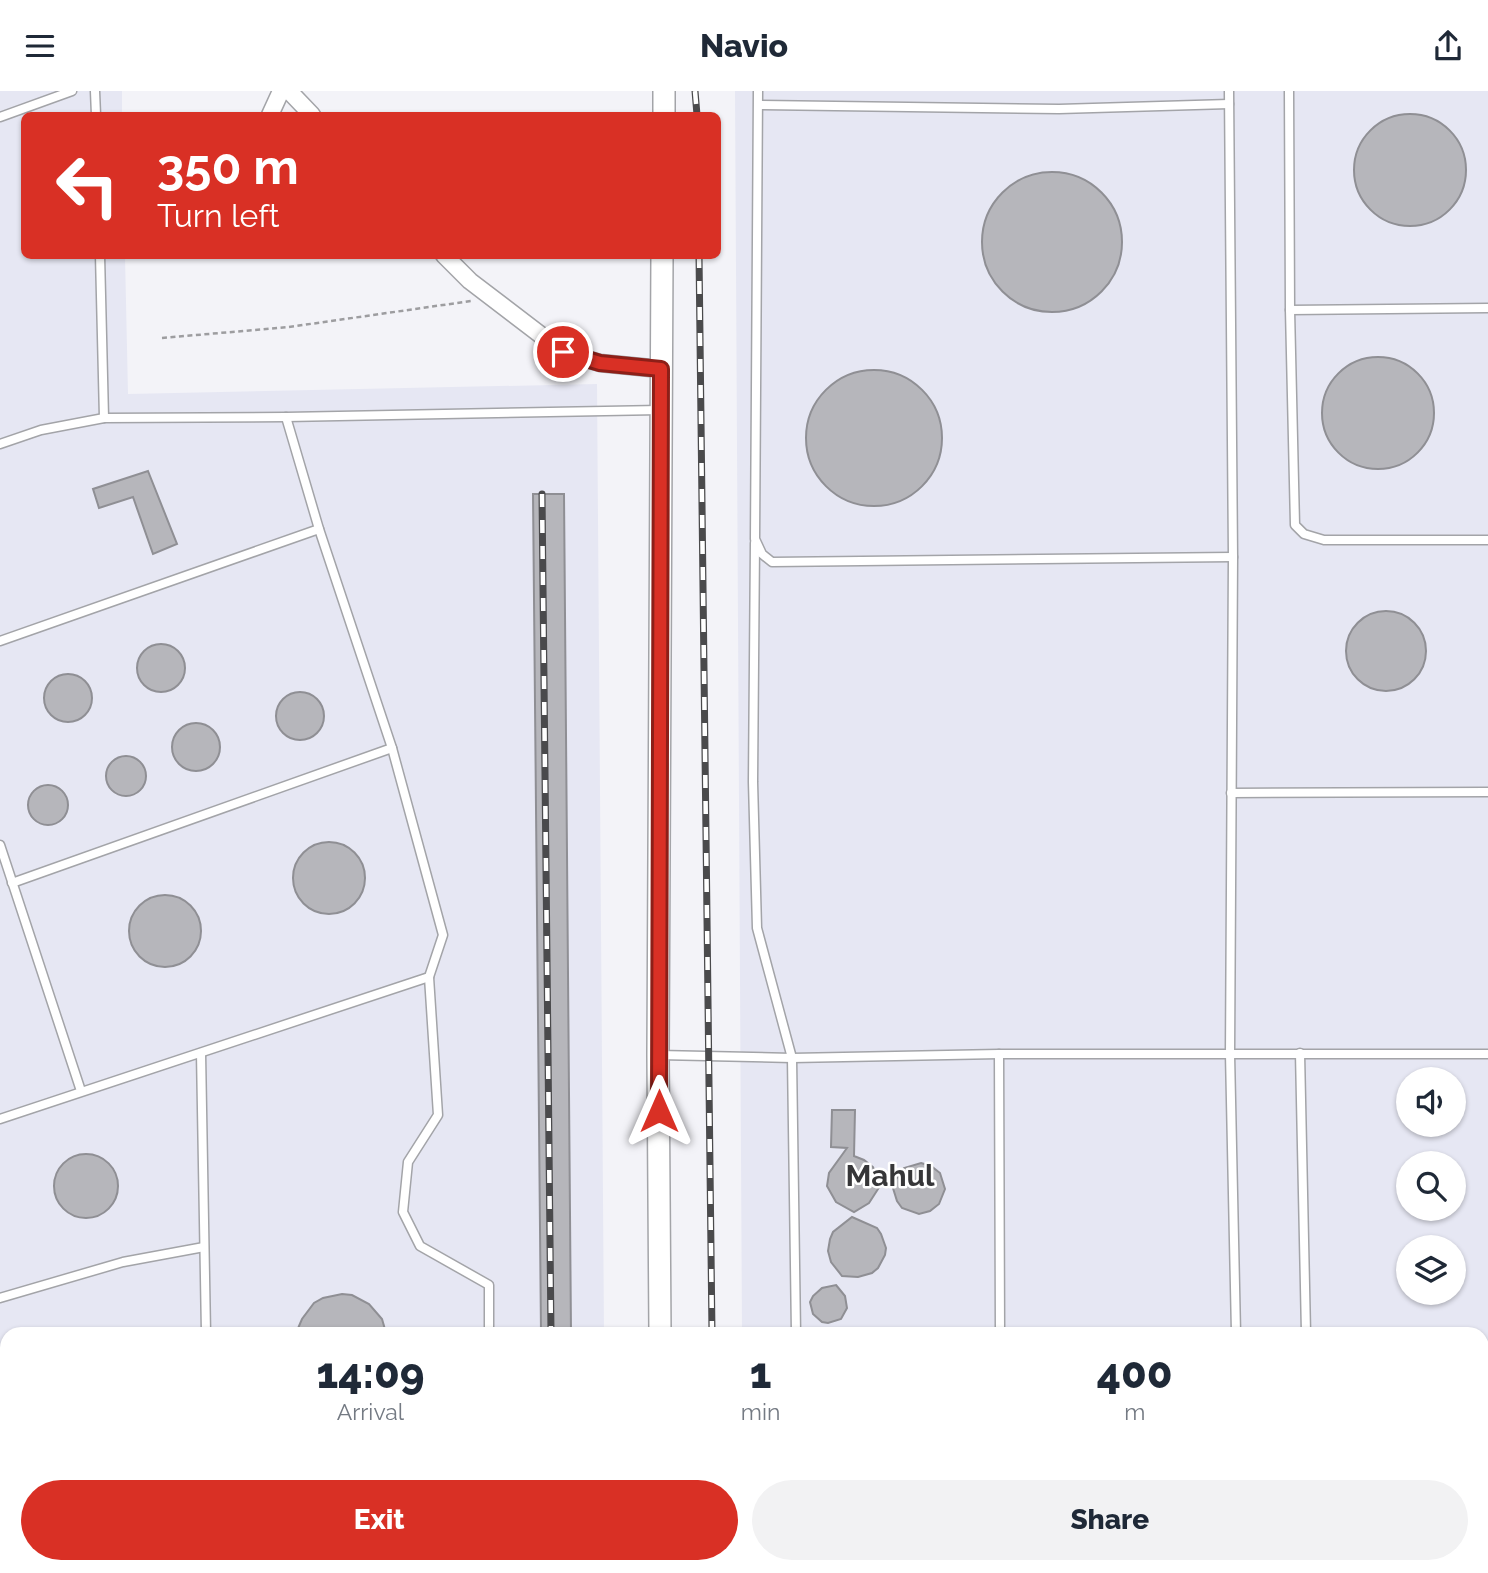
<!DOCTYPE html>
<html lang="en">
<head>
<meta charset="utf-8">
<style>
  :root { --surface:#fff; --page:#f2f2f3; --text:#1f2937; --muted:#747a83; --accent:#d93025 }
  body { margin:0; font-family:Raleway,sans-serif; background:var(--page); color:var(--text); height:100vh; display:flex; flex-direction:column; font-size:26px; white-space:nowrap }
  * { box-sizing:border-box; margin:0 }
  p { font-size:23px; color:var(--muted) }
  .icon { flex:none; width:38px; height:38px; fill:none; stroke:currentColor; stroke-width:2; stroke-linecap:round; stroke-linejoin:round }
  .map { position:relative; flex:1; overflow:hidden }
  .details { position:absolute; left:0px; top:1236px; width:1489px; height:247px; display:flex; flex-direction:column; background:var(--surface); border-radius:21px 21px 0 0; box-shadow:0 2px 5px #0004 }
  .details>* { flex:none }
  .hud { position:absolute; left:21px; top:21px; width:700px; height:147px; border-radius:10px; box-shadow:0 2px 5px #0004; background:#d93025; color:#fff; overflow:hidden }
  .controls { position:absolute; left:1396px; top:976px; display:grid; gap:14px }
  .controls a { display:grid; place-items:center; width:70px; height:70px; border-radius:50%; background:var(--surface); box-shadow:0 2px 5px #0004; font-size:35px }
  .pin { position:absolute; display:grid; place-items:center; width:60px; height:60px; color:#fff; margin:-30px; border:4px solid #fff; border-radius:50%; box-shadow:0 2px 7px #0007 }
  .me { position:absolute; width:77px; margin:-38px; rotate:0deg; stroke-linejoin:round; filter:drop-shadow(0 0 5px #0008) }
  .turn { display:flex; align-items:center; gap:24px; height:147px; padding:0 21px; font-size:32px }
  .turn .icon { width:91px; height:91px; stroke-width:2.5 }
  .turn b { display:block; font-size:49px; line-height:60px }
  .eta { display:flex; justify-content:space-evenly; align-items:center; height:119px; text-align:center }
  .eta b { font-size:42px; font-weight:800; line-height:49px }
  .button { display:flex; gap:14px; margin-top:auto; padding:14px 21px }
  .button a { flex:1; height:80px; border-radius:42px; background:var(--accent); color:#fff; font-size:28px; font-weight:800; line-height:80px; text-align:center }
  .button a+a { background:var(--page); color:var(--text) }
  header { display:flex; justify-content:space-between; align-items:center; height:91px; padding:0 21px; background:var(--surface); font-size:32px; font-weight:800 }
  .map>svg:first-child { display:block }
  .built { fill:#e6e7f3; fill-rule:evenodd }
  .building { fill:#b6b6bb; stroke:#8f8f94; stroke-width:2 }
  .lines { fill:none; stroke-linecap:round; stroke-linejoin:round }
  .service-casing { stroke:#a3a4a8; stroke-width:11 }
  .minor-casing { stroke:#a3a4a8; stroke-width:19 }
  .tertiary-casing { stroke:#a3a4a8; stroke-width:24 }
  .path { stroke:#9d9da0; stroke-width:2.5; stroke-dasharray:5 3.5; stroke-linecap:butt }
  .service { stroke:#fff; stroke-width:8 }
  .minor { stroke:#fff; stroke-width:16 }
  .tertiary { stroke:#fff; stroke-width:21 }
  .rail-casing { stroke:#4a4a4c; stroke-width:7 }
  .rail { stroke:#fff; stroke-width:4.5; stroke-dasharray:13; stroke-linecap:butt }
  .route-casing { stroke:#8d1f18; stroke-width:18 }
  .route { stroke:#d93025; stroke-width:12 }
  .labels { text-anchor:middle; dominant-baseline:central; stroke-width:5; stroke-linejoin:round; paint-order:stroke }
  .district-label { font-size:30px; font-weight:bold; fill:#363638; stroke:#fff }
</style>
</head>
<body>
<header><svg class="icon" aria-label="menu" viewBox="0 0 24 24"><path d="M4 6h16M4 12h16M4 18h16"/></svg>Navio<svg class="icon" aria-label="share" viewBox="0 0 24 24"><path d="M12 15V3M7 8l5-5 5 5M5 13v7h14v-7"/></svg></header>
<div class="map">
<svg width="1488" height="1482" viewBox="0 0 1488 1482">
  <rect width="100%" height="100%" fill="#f3f3f8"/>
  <g class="built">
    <path d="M0 0H122V24H24V164L125 165 128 303 597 293 604 1242H7V1475H606V1482H0Z"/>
    <path d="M735 0H1488V1482H743V1475H1482V1242H742ZM1409 989H1454V1034H1409ZM1409 1073H1454V1118H1409ZM1409 1157H1454V1202H1409Z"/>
  </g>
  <g class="building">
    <circle cx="1410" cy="79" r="56"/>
    <circle cx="1052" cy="151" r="70"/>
    <circle cx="1378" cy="322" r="56"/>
    <circle cx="874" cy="347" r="68"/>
    <path d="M148 380 177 453 153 463 133 406 99 417 93 398Z"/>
    <path d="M533 403H564L571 1242H541Z"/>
    <circle cx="1386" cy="560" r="40"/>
    <circle cx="161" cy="577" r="24"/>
    <circle cx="68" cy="607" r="24"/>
    <circle cx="300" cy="625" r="24"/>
    <circle cx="196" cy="656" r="24"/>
    <circle cx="126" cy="685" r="20"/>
    <circle cx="48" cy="714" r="20"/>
    <circle cx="329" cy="787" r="36"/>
    <circle cx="165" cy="840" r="36"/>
    <path d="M832 1019H855L854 1065 864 1069 873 1076 880 1095 869 1112 854 1121 836 1111 827 1095 829 1082 847 1057 831 1056Z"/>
    <circle cx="86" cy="1095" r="32"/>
    <path d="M921 1072 931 1075 940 1082 945 1098 939 1113 930 1120 919 1123 902 1117 897 1110 892 1094 904 1077Z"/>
    <path d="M852 1126 877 1137 881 1143 886 1157 885 1164 878 1177 872 1182 858 1186 842 1185 831 1171 828 1160 830 1148 833 1141Z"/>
    <path d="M836 1194 845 1205 847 1217 841 1228 828 1232 822 1231 813 1223 810 1211 813 1205 822 1197Z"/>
    <path d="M342 1203 352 1204 369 1213 382 1228 386 1242H296L302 1228 314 1212 323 1207Z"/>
  </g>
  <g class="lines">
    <g class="service-casing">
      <g id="service">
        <path d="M95 0 96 24"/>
        <path d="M758 0 755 448 762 463 772 471 1233 466"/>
        <path d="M1229 0 1233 466 1230 963 1236 1242"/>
        <path d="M1289 0 1290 219 1295 434 1304 443 1324 449H1488"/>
        <path d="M759 14 1059 18 1229 13"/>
        <path d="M0 26 72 0"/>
        <path d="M100 164 104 327 286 326 660 319"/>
        <path d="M1290 219 1488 217"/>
        <path d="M286 326 319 438 392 657 443 844 429 886 438 1024 408 1071 403 1121 420 1155 489 1194V1242"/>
        <path d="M0 353 41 339 104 327"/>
        <path d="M755 452 753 691 757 837 792 967 796 1242"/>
        <path d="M0 550 319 438"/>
        <path d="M1231 702 1488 701"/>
        <path d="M0 754 81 1000"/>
        <path d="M12 792 392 657"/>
        <path d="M201 962 206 1242"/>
        <path d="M1300 962 1306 1242"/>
        <path d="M659 964 792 967 999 963"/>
        <path d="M0 1028 429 886"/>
        <path d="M0 1207 123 1171 204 1156"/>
        <path d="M1000 1242 999 963H1488"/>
        <path d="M0 1352 7 1374"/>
        <path d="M1482 1359 1488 1361"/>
        <path d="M41 1475 43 1482"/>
        <path d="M214 1475V1482"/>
        <path d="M489 1475V1482"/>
        <path d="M799 1475V1482"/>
        <path d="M1002 1475V1482"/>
        <path d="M1237 1475V1482"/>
        <path d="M1311 1475 1312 1482"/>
      </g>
    </g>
    <g class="minor-casing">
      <g id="minor">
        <path d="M289 0 312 24"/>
        <path d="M270 24 281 0"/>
        <path d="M444 164 470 190 563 261 600 272 661 278"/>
      </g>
    </g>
    <g class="tertiary-casing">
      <g id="tertiary">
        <path d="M664 24V0"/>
        <path d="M660 1242 658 964 662 164"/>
        <path d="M662 1475V1482"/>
      </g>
    </g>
    <path class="path" d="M162 247 289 236 471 210"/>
    <use href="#service" class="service"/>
    <use href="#minor" class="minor"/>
    <use href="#tertiary" class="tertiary"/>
    <g class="rail-casing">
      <g id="rail">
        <path d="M695 0 697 24"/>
        <path d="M699 164 712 1242"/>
        <path d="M542 403 551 1242"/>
        <path d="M553 1475V1482"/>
        <path d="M715 1475V1482"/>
      </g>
    </g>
    <use href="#rail" class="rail"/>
  </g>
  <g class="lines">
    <g class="route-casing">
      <path id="route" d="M563 261 600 272 661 278 659 1020"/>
    </g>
    <use href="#route" class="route"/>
  </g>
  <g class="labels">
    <g class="district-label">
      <text x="890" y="1084">Mahul</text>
    </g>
  </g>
</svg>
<div class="controls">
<a><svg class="icon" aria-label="sound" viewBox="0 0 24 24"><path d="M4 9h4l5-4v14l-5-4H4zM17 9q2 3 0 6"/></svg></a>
<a><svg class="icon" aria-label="search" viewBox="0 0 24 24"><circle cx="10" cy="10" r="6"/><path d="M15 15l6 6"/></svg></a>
<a><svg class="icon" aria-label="layers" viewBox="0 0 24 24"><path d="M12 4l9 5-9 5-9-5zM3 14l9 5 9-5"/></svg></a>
</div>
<div class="pin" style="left:563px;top:261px;background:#d93025"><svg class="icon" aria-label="arrive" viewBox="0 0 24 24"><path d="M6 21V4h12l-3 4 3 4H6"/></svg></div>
<svg class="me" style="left:659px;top:1020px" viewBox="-20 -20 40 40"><path d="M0-17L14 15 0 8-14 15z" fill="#d93025" stroke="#fff" stroke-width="4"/></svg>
<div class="hud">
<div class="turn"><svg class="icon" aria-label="left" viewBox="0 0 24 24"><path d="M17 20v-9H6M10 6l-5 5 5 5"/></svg><div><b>350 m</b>Turn left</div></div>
</div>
<section class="details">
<div class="eta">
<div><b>14:09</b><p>Arrival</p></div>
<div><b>1</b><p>min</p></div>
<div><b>400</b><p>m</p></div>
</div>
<div class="button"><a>Exit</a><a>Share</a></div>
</section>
</div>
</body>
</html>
